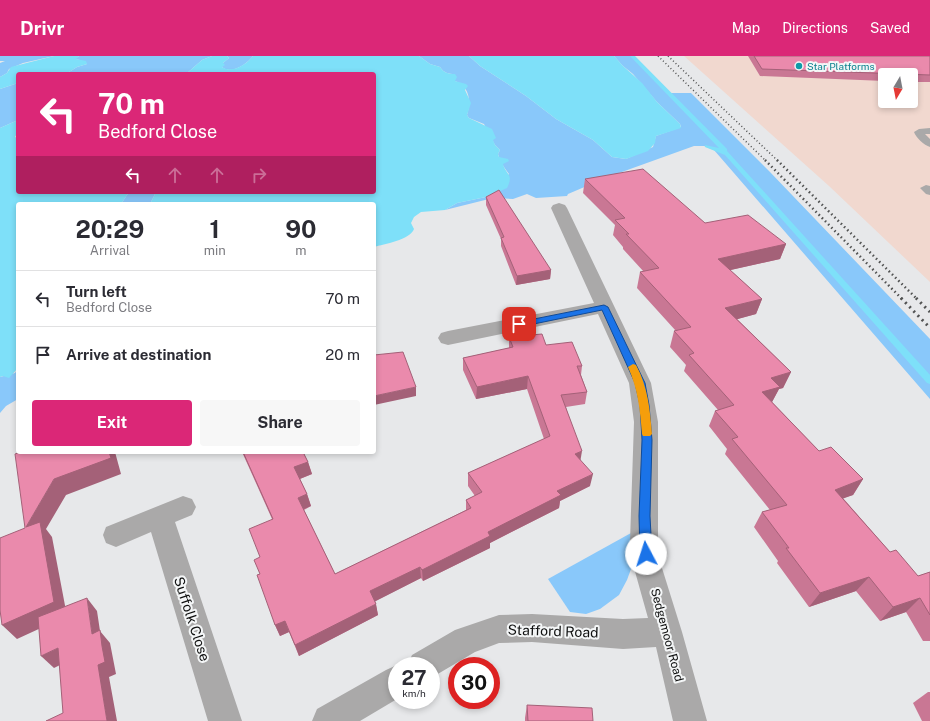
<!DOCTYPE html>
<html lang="en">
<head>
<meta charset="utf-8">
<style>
  :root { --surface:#fff; --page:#f7f7f7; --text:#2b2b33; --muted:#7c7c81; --line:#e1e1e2; --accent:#db2777 }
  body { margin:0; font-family:"Public Sans",sans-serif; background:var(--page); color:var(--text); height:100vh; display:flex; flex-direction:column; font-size:15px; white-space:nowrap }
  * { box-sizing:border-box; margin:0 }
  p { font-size:13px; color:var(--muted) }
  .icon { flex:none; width:22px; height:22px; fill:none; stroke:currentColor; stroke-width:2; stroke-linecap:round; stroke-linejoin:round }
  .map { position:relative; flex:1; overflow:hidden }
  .drawer { position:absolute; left:16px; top:146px; width:360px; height:252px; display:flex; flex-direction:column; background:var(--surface); border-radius:4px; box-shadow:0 2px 6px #0003 }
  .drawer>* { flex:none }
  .banner { position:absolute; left:16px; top:16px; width:360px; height:122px; border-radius:4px; box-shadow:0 2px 6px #0003; background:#db2777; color:#fff; overflow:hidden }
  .needle { width:26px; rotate:190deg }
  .tools { position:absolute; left:878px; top:12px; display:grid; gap:8px }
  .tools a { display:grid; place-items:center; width:40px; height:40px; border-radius:4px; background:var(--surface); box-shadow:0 2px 6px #0003; font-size:20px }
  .speed { position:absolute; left:388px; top:601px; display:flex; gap:8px; font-size:20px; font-weight:700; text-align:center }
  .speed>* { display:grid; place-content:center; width:52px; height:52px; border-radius:50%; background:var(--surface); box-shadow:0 2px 6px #0003; line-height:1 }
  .speed small { font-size:10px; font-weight:400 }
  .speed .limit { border:6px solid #d22; background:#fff; color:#111 }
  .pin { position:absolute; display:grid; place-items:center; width:34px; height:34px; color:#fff; margin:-17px; border-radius:8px; box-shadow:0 2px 6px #0006 }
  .me { position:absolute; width:44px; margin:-22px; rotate:355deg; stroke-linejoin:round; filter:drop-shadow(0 0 3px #0008) }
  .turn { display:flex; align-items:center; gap:14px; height:84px; padding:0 16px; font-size:18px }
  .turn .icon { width:52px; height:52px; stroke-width:2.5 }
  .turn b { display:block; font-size:28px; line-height:34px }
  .lanes { display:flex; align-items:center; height:38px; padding:0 16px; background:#0003; justify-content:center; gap:20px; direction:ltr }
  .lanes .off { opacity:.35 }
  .eta { display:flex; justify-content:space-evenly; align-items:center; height:68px; text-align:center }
  .eta b { font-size:24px; font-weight:700; line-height:28px }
  .action { display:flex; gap:8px; margin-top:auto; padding:8px 16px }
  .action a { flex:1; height:46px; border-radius:4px; background:var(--accent); color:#fff; font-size:16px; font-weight:700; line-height:46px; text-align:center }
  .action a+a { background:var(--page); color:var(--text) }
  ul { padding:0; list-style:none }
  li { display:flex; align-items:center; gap:12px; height:56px; padding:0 16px; border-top:1px solid var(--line) }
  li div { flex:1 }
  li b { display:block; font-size:15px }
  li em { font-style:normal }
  header { display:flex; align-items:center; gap:24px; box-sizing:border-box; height:56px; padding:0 20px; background:var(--accent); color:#fff }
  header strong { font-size:19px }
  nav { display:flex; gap:22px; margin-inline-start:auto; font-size:14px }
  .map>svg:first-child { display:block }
  .industrial { fill:#f1d8cf; fill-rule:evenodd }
  .green { fill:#89c8fa }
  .water { fill:#7ee0f9 }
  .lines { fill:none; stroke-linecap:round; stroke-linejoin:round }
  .stream { fill:#7ee0f9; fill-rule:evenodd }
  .lane { fill:#aaa9a9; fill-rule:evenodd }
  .street { fill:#aaa9a9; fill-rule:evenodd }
  .rail-far2 { stroke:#515252; stroke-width:1.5; stroke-dasharray:1 2.5; stroke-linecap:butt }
  .rail-far1 { stroke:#515252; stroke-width:2.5; stroke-dasharray:1.5 3; stroke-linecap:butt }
  .rail { stroke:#515252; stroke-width:3; stroke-dasharray:2 4; stroke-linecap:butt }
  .wall { fill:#c97794 }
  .shaded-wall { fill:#a46178 }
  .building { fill:#ea8aac; stroke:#a46178 }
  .route { fill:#1a73e8; stroke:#114b97 }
  .slow { fill:#f59e0b }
  .culture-dot { fill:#0f9aa8; stroke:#f4f6f7; stroke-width:1.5 }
  .labels { text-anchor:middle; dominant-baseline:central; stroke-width:4; stroke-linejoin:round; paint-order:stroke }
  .far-culture-label { font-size:10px; fill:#0d838f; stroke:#f4f6f7; text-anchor:start }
  .street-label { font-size:12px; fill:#0e0f0f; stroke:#f4f6f7 }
  .near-street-label { font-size:14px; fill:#0e0f0f; stroke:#f4f6f7 }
</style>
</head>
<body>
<header>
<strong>Drivr</strong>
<nav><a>Map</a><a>Directions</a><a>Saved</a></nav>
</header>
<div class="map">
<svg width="930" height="665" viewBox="0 0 930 665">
  <rect width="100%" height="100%" fill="#e7e8ea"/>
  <path class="industrial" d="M684 0H930V226L829 130ZM885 19H911V45H885Z"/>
  <g class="green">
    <path d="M0 0H54L23 7 9 13 7 17 0 21V7L5 5H0Z"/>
    <path d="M79 0H212L202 4 186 18H66L77 11 87 8 80 4 75 3Z"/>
    <path d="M227 0H253C247 8 231 19 222 11L223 7 229 2Z"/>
    <path d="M419 0H469L480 10 526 40 556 63 593 84 612 101 626 103 653 91 656 80 681 71 680 68 657 46 633 18 623 10 614 0H632L669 37H691L770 116 930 283V343L714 94 704 90H694L608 121 568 138 567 140 536 142 527 138 513 143 493 142 445 154 457 147 486 141 509 118C504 112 500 105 498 98L500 94 495 89 484 68 469 62 467 59C471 46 470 30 455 25V18C448 18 444 17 440 11L430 8Z"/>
    <path d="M18 27V64L0 72V33Z"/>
    <path d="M129 136H156L150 148H121Z"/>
    <path d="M18 312V343L6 350 0 357V321L15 317Z"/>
    <path d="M631 477 635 502 627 524 619 539 600 553 586 558 570 556 548 523Z"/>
  </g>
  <g class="water">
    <path d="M54 0H79L76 3 86 5 87 8 77 11 66 18H18V27L0 33V21L7 17 11 11Z"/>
    <path d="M212 0H227L229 2 223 7 225 9 222 11C232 18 247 8 253 0H419L430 8 440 11C444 17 448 18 455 18L457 21 455 25 466 28 468 30 465 34 471 47 467 59 469 62 492 73 496 82 493 84 495 89 500 94 498 98 499 101 508 103 509 105 503 108C506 119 514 118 507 132L486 141 457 147 445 154 421 156 414 161 411 167 414 173C410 184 384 188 374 191V148H150L156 136H374V18H186L202 4Z"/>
    <path d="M469 0H614L623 10 642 27 657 46 680 68 681 72 656 80 655 87 648 95 626 103 612 101 593 84 556 63 526 40 480 10Z"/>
    <path d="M18 64V79L15 80 16 82H18V136H129L121 148H18V312L9 322 3 320 0 321V72Z"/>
  </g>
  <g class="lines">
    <path class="stream" d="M630 0H635L727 93V95L930 319V328L927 327 725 99 705 91V89L719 92Z"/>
    <g class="lane">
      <path d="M930 72V78H925L930 83V91C924 89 916 82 914 76L919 73Z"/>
      <path d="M926 129 930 130V139L926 138 920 132Z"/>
    </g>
    <g class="street">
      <path d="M559 147 565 149 567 152 651 327 658 366V485L662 512 682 576 707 665H673L656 591 623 593 532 586 499 587 475 596 431 622V610H407L412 599 455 574 499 559 532 558 623 563 648 562 634 512 630 485 634 366 629 327 598 258 448 289 441 287 438 282 441 277 448 275 594 247 551 152 553 149Z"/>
      <path d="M183 440 192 443 196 451 192 459 175 466 242 665H208L151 476 116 491 106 487 103 479 106 471Z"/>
      <path d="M397 609 399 610H397V643L360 665H312L317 653 386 614Z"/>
    </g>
    <g class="rail-far2">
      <path d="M658 0 766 105"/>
      <path d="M668 0 778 105"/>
    </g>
    <g class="rail-far1">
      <path d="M765 104 902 243"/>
      <path d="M777 104 917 243"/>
    </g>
    <g class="rail">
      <path d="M901 242 930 272"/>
      <path d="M916 242 930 256"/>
    </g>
  </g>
  <g class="wall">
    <path d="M748 0H930V26H911V19H885V25L760 20Z"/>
    <path d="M585 123 705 167 786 188 780 203 730 214 762 243 756 258 737 263 791 316 783 332 779 333 772 346 819 395 863 423 853 439 843 442 890 496 918 520 930 516V585H923L906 556 880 565 856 535 809 551 777 507 778 505 754 471 762 456 770 454 725 398 727 393 709 370 715 355 718 354 684 315 686 309 670 291 674 275H676L637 232 640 216H644L623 193V191L613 179 615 169 583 137Z"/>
    <path d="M486 141 551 214 550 223 516 229 501 190V183L486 149Z"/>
    <path d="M509 281 546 289 582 310 581 319 587 336 585 348 566 351 580 404 590 430 560 445 559 452 490 487V492L423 525 421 522 375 545 378 559 299 600 289 576 280 580 275 569 260 518V501L272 463 242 396H303L308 406 312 418 300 423 307 438 311 450 304 454 335 518 466 454V444L475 440 468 430V417L544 383 527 333 476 343 463 314V302L509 292Z"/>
    <path d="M928 636H930V665H922L913 647Z"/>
    <path d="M527 649 593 665H525V662Z"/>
  </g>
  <g class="shaded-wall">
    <path d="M786 188 780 203 713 218 718 203Z"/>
    <path d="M551 214 550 223 516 229 517 220Z"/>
    <path d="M762 243 756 258 720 268 725 252Z"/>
    <path d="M791 316 783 332 779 333 772 346 762 336 771 322Z"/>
    <path d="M528 320 527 333 476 343 477 331Z"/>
    <path d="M416 331V340L374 349V340Z"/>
    <path d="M582 395 580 407 575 398Z"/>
    <path d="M109 396H115L121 418 66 439 46 473 52 481 67 560 17 583 2 569 26 471 54 423Z"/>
    <path d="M308 406 312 418 297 424 294 411Z"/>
    <path d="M593 418 590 430 560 445 559 452 490 487V492L423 525 422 514 557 435Z"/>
    <path d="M863 423 853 439 825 449 835 434Z"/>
    <path d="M307 438 311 450 302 454 298 442Z"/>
    <path d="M420 511 421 522 372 547 370 535Z"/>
    <path d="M869 521 856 535 809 551 820 537Z"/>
    <path d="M87 542 97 555 100 575 110 587 116 618 109 621 117 665H107L92 578Z"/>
    <path d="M920 542 906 556 880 565 893 551Z"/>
    <path d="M376 548 378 559 299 600 295 589Z"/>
    <path d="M285 565 289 576 280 580 275 569Z"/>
    <path d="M58 592 70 604 54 612 41 600Z"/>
  </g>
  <g class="building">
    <path d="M754 0H930V19L762 13Z"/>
    <path d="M643 113 705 167 748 159 786 188 718 203 762 243 725 252 791 316 771 322 780 331 762 336 819 395 831 391 863 423 835 434 890 496 896 494 918 520 930 516V559L920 542 893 551 869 521 820 537 786 492H789L762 456 787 449 732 383 738 381 715 355 734 349 689 299 694 297 674 275 691 271 640 216 659 212 626 178H629L615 164 625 162 585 123Z"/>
    <path d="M499 134 551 214 517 220 501 182 504 181 486 141Z"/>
    <path d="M542 278 546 289 572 286 582 310H577L587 336 561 339 582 395 575 398 593 418 557 435 561 439 488 476 490 480 422 514 420 511 370 535 376 548 295 589 285 565 275 569 257 519 260 518 254 504 260 501 249 473 273 463 243 396H303L308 406 294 411 307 438 298 442 335 518 471 452 466 444 482 436 468 417 550 380 528 320 477 331 463 302 513 291 509 281Z"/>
    <path d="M403 296 416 331 374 340V299Z"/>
    <path d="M21 396H109L111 402 54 423 26 471 40 466 54 546 2 569 0 554V482L25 472 15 398Z"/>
    <path d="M87 542 92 578 100 574 102 590 105 606 98 609 107 665H46L63 657 58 592 41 600 38 561Z"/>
    <path d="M527 649 592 652 593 665H528Z"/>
  </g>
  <path class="route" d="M604 249 608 251 645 327 649 349 652 384 650 460 652 498 650 502 646 503 642 502 640 498 639 460 642 384 640 349 635 327 602 254 519 271 515 268 519 266Z"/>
  <path class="slow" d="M633 308 636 309C648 331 650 354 652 378L650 380H643L642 378C640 354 638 333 628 311Z"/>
  <circle class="culture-dot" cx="799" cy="10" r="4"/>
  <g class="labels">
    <g class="far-culture-label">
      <text x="807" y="10">Star Platforms</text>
    </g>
    <g class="street-label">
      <text transform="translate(667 579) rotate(75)">Sedgemoor Road</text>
    </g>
    <g class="near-street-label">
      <text transform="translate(192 563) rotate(72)">Suffolk Close</text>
      <text transform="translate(553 575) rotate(2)">Stafford Road</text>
    </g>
  </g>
</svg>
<div class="tools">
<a><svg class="needle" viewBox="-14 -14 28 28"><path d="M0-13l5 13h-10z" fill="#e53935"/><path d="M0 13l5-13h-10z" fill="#7c7c81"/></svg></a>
</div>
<div class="speed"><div>27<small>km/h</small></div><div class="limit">30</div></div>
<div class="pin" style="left:519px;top:268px;background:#d93025"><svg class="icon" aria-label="arrive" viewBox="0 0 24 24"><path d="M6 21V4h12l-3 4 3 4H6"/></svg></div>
<svg class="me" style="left:646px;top:498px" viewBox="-20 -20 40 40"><circle r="19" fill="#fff"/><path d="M0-13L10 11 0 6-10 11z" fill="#1a73e8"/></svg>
<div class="banner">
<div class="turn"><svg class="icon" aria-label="left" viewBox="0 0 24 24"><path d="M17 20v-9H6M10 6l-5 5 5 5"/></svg><div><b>70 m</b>Bedford Close</div></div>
<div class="lanes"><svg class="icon" aria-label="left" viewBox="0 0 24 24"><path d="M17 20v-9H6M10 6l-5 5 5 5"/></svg><svg class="icon off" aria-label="ahead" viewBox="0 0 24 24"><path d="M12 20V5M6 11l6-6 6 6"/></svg><svg class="icon off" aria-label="ahead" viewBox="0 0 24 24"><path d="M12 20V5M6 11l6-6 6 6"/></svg><svg class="icon off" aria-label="right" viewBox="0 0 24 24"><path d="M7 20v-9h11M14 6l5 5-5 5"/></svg></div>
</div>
<section class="drawer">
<div class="eta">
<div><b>20:29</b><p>Arrival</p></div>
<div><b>1</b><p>min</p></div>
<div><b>90</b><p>m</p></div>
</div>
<ul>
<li><svg class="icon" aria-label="left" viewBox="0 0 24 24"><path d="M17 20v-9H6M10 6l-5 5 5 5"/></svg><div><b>Turn left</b><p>Bedford Close</p></div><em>70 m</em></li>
<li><svg class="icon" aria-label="arrive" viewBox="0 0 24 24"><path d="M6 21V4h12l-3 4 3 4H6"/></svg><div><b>Arrive at destination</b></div><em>20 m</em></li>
</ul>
<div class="action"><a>Exit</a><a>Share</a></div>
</section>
</div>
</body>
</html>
